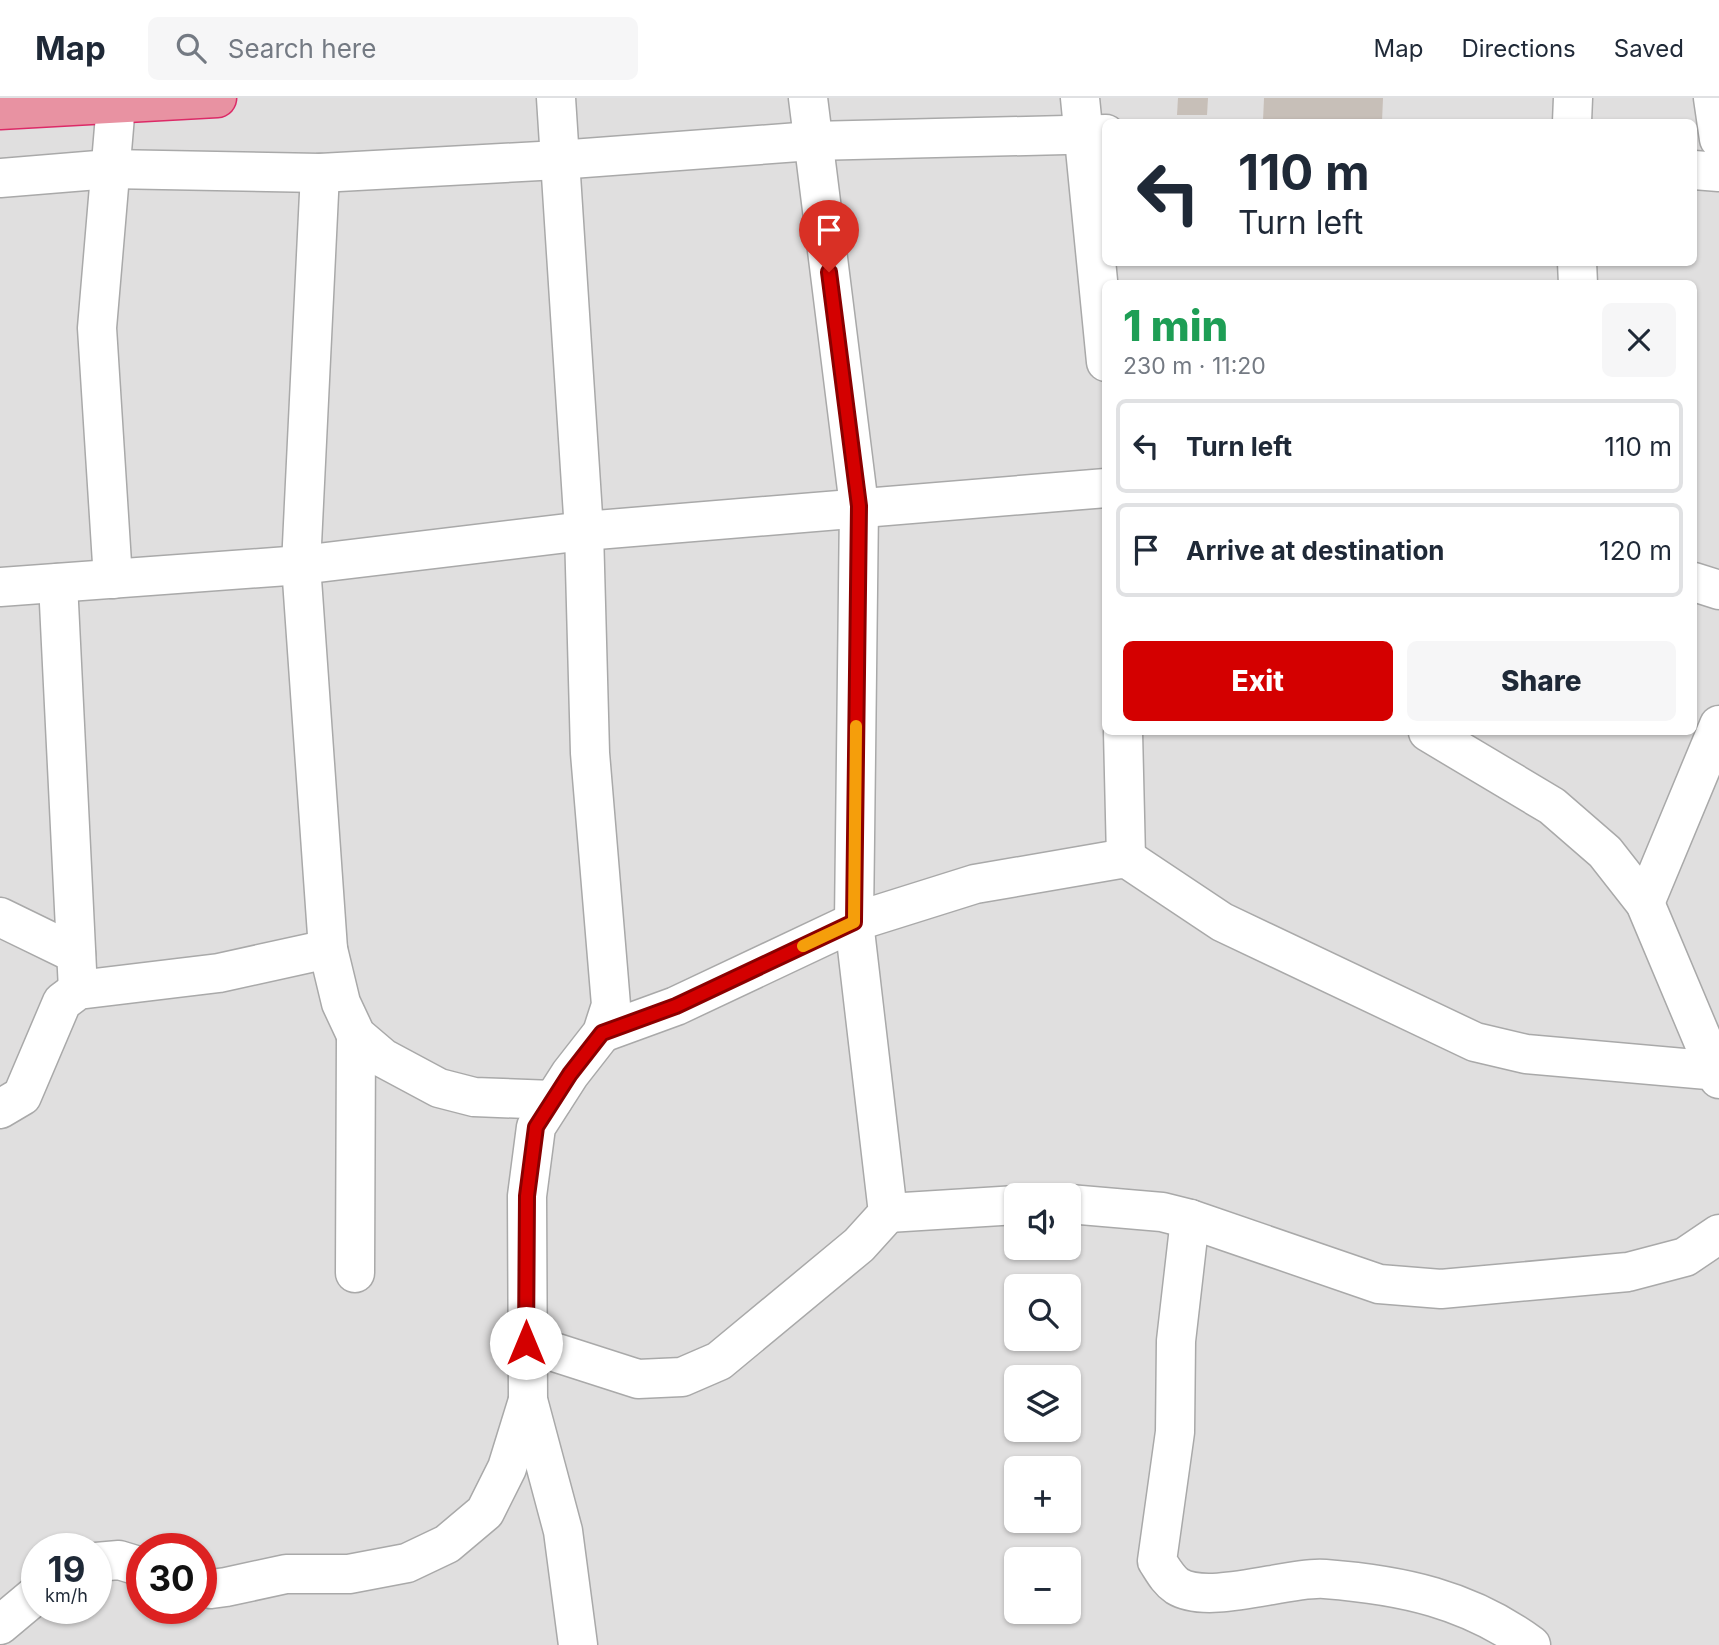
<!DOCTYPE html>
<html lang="en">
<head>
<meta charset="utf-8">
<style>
  :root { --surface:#fff; --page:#f6f6f7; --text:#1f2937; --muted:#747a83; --line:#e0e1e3; --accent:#d40000 }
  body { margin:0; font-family:Inter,sans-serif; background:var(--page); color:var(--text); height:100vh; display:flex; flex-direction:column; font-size:26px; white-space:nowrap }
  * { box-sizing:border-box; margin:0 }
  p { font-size:23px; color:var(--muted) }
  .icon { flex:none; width:38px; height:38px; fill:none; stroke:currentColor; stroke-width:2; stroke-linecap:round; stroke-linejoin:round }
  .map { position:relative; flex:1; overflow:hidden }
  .details { position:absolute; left:1102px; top:182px; width:595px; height:455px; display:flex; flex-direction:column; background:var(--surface); border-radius:10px; box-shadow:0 2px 5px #0004 }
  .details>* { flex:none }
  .guide { position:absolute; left:1102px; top:21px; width:595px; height:147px; border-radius:10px; box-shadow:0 2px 5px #0004; background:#fff; color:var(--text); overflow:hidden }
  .controls { position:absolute; left:1004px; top:1085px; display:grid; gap:14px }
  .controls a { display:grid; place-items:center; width:77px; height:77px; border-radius:10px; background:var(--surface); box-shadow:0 2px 5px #0004; font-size:35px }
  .speed { position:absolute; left:21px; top:1435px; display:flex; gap:14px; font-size:35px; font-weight:700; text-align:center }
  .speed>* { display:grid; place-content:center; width:91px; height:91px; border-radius:50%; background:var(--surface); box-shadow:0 2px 5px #0004; line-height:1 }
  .speed small { font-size:18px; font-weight:400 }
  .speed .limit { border:10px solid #d22; background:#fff; color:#111 }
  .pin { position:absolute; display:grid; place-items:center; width:60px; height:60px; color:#fff; margin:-72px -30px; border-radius:50% 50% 50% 0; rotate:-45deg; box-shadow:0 0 7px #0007 }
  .pin .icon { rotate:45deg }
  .me { position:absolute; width:77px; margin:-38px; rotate:0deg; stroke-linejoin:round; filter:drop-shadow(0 0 5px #0008) }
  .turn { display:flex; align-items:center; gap:24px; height:147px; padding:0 21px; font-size:32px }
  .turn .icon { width:91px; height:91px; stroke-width:2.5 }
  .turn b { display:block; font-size:49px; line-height:60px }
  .round { display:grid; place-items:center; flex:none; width:74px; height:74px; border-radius:10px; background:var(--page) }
  .summary { display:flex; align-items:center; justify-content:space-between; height:119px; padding:0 21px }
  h1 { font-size:42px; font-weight:800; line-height:52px; color:#1e9e55 }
  .cta { display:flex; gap:14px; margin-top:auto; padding:14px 21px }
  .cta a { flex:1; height:80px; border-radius:10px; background:var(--accent); color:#fff; font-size:28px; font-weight:800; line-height:80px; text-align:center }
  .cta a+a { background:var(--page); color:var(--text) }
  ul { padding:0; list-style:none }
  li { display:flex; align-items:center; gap:21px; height:94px; margin:0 14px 10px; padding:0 7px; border:4px solid var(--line); border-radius:10px }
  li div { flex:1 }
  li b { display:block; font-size:26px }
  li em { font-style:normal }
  header { display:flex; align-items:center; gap:42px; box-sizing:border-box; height:98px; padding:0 35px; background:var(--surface); border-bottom:2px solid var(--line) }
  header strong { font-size:33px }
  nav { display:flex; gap:38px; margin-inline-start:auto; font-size:24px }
  .search { width:490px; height:63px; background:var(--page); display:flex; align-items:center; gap:18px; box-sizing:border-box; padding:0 24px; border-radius:10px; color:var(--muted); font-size:26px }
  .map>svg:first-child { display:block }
  .residential { fill:#e0dfdf; fill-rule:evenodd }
  .building { fill:#c7bfb8 }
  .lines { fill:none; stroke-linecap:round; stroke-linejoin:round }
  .minor-casing { stroke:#a9a9a9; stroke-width:41 }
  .highway-casing { stroke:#dc2a67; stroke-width:41 }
  .minor { stroke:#fff; stroke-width:38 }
  .highway { stroke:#e892a2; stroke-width:38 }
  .route-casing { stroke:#8a0000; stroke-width:18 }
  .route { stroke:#d40000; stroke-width:12 }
  .slow { stroke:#f59e0b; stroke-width:12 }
</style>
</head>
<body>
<header>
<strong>Map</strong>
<div class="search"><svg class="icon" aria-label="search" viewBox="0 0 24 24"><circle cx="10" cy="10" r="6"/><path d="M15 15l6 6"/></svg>Search here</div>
<nav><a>Map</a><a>Directions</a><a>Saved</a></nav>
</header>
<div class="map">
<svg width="1719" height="1547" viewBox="0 0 1719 1547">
  <rect width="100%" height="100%" fill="#f2efe9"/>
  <path class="residential" d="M0 0H1719V1547H0ZM1106 24H1694V164H1106ZM1106 186H1694V634H1106ZM1017 1097H1069V1150H1017ZM1017 1188H1069V1241H1017ZM1017 1279H1069V1332H1017ZM1017 1370H1069V1423H1017ZM37 1451H96V1510H37ZM142 1451H201V1510H142ZM1017 1461H1069V1514H1017Z"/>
  <g class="building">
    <path d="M1178 0H1208L1207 17H1177Z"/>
    <path d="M1264 0H1383L1382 24 1263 23Z"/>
  </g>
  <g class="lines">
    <g class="minor-casing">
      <g id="minor">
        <path d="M556 0 584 433 590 655 611 907 602 935 570 976 536 1029 527 1098 528 1302 563 1433 578 1547"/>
        <path d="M1080 0 1106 264"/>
        <path d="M1713 0 1719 41"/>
        <path d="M1572 24 1573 0"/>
        <path d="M1694 72 1719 74"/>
        <path d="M320 75 301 467 328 851 341 905 356 937 383 960 439 990 474 999 553 1002"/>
        <path d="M0 80 110 71 320 75 558 62 812 43 1106 36"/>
        <path d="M1577 164 1578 186"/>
        <path d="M113 481 97 230 116 6"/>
        <path d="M1694 484 1719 492"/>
        <path d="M58 485 78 892"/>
        <path d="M0 489 301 467 584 433 1106 390"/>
        <path d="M1123 634 1126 760"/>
        <path d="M1428 634 1552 708 1605 754 1645 805 1719 981"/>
        <path d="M1645 805 1719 627"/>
        <path d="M0 819 76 856"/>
        <path d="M602 935 676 908 854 824 975 786 1126 760 1222 824 1475 944 1526 956 1719 973"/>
        <path d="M0 1011 22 998 62 904 78 892 219 875 328 851"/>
        <path d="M1069 1106 1162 1114 1190 1121 1379 1186 1441 1191 1628 1174 1685 1159 1719 1136"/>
        <path d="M888 1115 1017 1107"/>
        <path d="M1190 1121 1176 1243 1175 1334 1157 1463C1163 1472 1168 1482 1177 1488 1209 1508 1289 1478 1325 1481 1402 1487 1468 1501 1531 1547"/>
        <path d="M355 1175 356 937"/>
        <path d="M526 1245 638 1281 682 1279 719 1263 859 1147 888 1115 854 824 859 408 808 0"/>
        <path d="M96 1464 119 1462 142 1469"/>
        <path d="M201 1488 211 1491 226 1489 286 1476H349L407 1465 447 1446 485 1414 507 1370 528 1302"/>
        <path d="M0 1527 37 1496"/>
      </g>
    </g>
    <g class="highway-casing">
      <path id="highway" d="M0 12 217 0"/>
    </g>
    <use href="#minor" class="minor"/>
    <use href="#highway" class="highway"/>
  </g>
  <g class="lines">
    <g class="route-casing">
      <path id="route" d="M526 1245 527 1098 536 1029 570 976 602 935 676 908 854 824 859 408 829 174"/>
    </g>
    <use href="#route" class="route"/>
    <path class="slow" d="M803 848 854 824 856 628"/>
  </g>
</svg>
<div class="controls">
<a><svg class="icon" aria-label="sound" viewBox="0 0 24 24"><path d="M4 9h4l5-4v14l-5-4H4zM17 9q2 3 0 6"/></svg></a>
<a><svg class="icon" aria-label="search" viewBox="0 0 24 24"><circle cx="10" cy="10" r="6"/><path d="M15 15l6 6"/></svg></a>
<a><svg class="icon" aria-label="layers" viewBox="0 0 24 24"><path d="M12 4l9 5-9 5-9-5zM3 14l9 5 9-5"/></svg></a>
<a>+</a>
<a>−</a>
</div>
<div class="speed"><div>19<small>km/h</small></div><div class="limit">30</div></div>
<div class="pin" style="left:829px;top:174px;background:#d93025"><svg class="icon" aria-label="arrive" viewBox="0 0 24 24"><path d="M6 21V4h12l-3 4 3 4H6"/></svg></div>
<svg class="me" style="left:526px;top:1245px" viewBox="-20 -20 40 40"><circle r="19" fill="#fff"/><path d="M0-13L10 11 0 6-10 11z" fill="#d40000"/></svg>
<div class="guide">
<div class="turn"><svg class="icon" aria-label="left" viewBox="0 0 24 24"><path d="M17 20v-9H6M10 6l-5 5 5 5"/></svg><div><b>110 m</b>Turn left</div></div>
</div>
<section class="details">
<div class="summary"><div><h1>1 min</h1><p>230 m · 11:20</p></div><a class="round"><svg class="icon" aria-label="close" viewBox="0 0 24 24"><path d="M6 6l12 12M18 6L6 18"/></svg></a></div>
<ul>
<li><svg class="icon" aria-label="left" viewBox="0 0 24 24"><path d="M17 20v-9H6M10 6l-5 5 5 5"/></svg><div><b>Turn left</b></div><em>110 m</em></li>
<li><svg class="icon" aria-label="arrive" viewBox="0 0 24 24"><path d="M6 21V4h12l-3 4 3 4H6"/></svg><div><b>Arrive at destination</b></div><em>120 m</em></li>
</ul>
<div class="cta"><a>Exit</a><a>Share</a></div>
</section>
</div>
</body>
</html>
